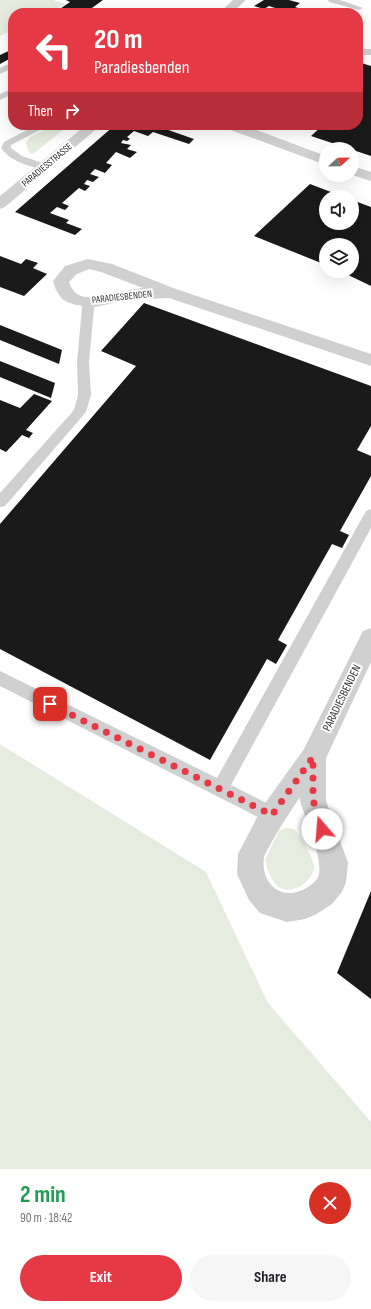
<!DOCTYPE html>
<html lang="en">
<head>
<meta charset="utf-8">
<style>
  :root { --surface:#fff; --page:#f6f6f6; --text:#202124; --muted:#757577; --accent:#e63946 }
  body { margin:0; font-family:"Sofia Sans Condensed",sans-serif; background:var(--page); color:var(--text); height:100vh; display:flex; flex-direction:column; font-size:15px; white-space:nowrap }
  * { box-sizing:border-box; margin:0 }
  p { font-size:13px; color:var(--muted) }
  .icon { flex:none; width:22px; height:22px; fill:none; stroke:currentColor; stroke-width:2; stroke-linecap:round; stroke-linejoin:round }
  .map { position:relative; height:1169px; overflow:hidden }
  .side { display:flex; flex-direction:column; background:var(--surface); flex:1 }
  .side>* { flex:none }
  .hud { position:absolute; left:8px; top:8px; width:355px; height:122px; border-radius:16px; box-shadow:0 4px 16px #0002; background:#e63946; color:#fff; overflow:hidden }
  .needle { width:26px; rotate:68deg }
  .fabs { position:absolute; left:319px; top:142px; display:grid; gap:8px }
  .fabs a { display:grid; place-items:center; width:40px; height:40px; border-radius:50%; background:var(--surface); box-shadow:0 4px 16px #0002; font-size:20px }
  .pin { position:absolute; display:grid; place-items:center; width:34px; height:34px; color:#fff; margin:-17px; border-radius:8px; box-shadow:0 2px 6px #0006 }
  .me { position:absolute; width:44px; margin:-22px; rotate:342deg; stroke-linejoin:round; filter:drop-shadow(0 0 3px #0008) }
  .turn { display:flex; align-items:center; gap:14px; height:84px; padding:0 20px; font-size:18px }
  .turn .icon { width:52px; height:52px; stroke-width:2.5 }
  .turn b { display:block; font-size:28px; line-height:34px }
  .then { display:flex; align-items:center; height:38px; padding:0 20px; background:#0003; gap:8px; font-size:15px }
  .round { display:grid; place-items:center; flex:none; width:42px; height:42px; border-radius:21px; background:var(--page) }
  .summary { display:flex; align-items:center; justify-content:space-between; height:68px; padding:0 20px }
  h1 { font-size:24px; font-weight:700; line-height:30px; color:#1e9e55 }
  .primary-button { display:flex; gap:8px; margin-top:auto; padding:8px 20px }
  .primary-button a { flex:1; height:46px; border-radius:24px; background:var(--accent); color:#fff; font-size:16px; font-weight:700; line-height:46px; text-align:center }
  .primary-button a+a { background:var(--page); color:var(--text) }
  .map>svg:first-child { display:block }
  .green { fill:#e6ecdf }
  .building { fill:#1a1a1a }
  .lines { fill:none; stroke-linecap:round; stroke-linejoin:round }
  .lane { fill:#d0d0d0; fill-rule:evenodd }
  .street { fill:#d0d0d0; fill-rule:evenodd }
  .route { stroke:#e63946; stroke-width:7; stroke-dasharray:0 12.6 }
  .labels { text-anchor:middle; dominant-baseline:central; stroke-width:4; stroke-linejoin:round; paint-order:stroke }
  .far-street-label { font-size:10px; fill:#333; stroke:#fff }
  .street-label { font-size:12px; fill:#333; stroke:#fff }
</style>
</head>
<body>
<div class="map">
<svg width="371" height="1169" viewBox="0 0 371 1169">
  <rect width="100%" height="100%" fill="#fff"/>
  <g class="green">
    <path d="M0 0H53L65 4 49 13H13V30L0 36Z"/>
    <path d="M53 125H69L33 154 28 151 26 143 30 137Z"/>
    <path d="M0 744 206 872 268 1003 371 1122V1169H0Z"/>
    <path d="M285 828 294 829C300 835 314 859 314 867 313 881 292 896 279 887 271 880 267 869 265 860L279 831Z"/>
  </g>
  <g class="building">
    <path d="M66 0H103L85 13H54L70 2Z"/>
    <path d="M264 0H289L300 3 295 7 314 13H290L269 6 264 9 254 6Z"/>
    <path d="M13 49V57L0 64V55Z"/>
    <path d="M358 62 371 66V156L311 136 323 125H358Z"/>
    <path d="M115 125H154L194 139 189 144 153 132 148 136 134 131 127 137 130 139 127 141 123 140 121 143 131 145 127 149 137 152 130 158 116 152 106 163 112 165 105 173 95 169 90 174 99 177 93 182 87 180 84 184 90 186 85 191 79 188 62 203 69 206 65 210 57 207 50 213 69 220 66 223 82 229 75 235 15 212Z"/>
    <path d="M310 184 344 197H326V223H352V200L371 207V286L340 271H352V245H326V265L254 236Z"/>
    <path d="M0 256 21 264 26 259 38 263 33 268 47 274 24 296 0 287Z"/>
    <path d="M144 303 371 386V426L357 450 371 456V476L340 531 349 535 342 548 332 544 278 640 287 645 276 664 267 659 210 760 0 649V524L136 366 101 351Z"/>
    <path d="M0 325 62 350 59 364 0 340Z"/>
    <path d="M0 361 55 383 51 398 0 377Z"/>
    <path d="M34 394 52 401 26 430 33 433 29 438 22 435 6 452 0 449V400L20 408Z"/>
    <path d="M371 891V999L337 973Z"/>
  </g>
  <g class="lines">
    <g class="lane">
      <path d="M328 0H340L363 8 359 10 329 2Z"/>
      <rect x="358" y="49" width="13" height="6"/>
      <path d="M13 62V68L0 74V68Z"/>
      <path d="M13 88V94L0 100V94Z"/>
      <path d="M37 125 40 126 42 128 40 130 11 145V148L22 156 48 165 50 167 48 169 45 170C29 166 11 162 1 148L4 142Z"/>
      <path d="M86 297 90 298 94 308 89 362 91 395 86 412 5 506 0 507V493L74 410 78 395 77 362 82 308 80 301 82 298Z"/>
      <path d="M371 509V528L231 785 278 809 281 815 278 821 272 824 266 821 0 686V671L217 778 366 511Z"/>
    </g>
    <g class="street">
      <path d="M233 0H246L232 13H219Z"/>
      <path d="M86 125H101L5 207 0 209V196Z"/>
      <path d="M223 125H243L326 156V165L225 128Z"/>
      <path d="M352 166 371 172V181L352 175Z"/>
      <path d="M88 259 112 264 176 289 371 354V366L169 298 127 300 95 307 76 305 67 302 62 299 56 290 53 281 65 266ZM89 269 101 272 143 288C126 289 95 301 81 296 74 293 71 288 69 282L77 274Z"/>
      <path d="M371 628V662L326 758V801L348 863 346 882 342 892 332 904 315 915 305 919 287 922 260 913 249 900 237 874 238 854 263 806 304 749 363 631ZM300 797V801C306 820 322 856 319 874 318 880 312 884 308 887 283 903 260 885 264 857 265 853 269 848 271 843 280 827 290 812 300 797Z"/>
    </g>
  </g>
  <g class="lines">
    <path class="route" d="M50 704 272 815 313 757V800L322 829"/>
  </g>
  <g class="labels">
    <g class="far-street-label">
      <text transform="translate(47 165) rotate(-40)">PARADIESSTRASSE</text>
      <text transform="translate(122 297) rotate(-6)">PARADIESBENDEN</text>
    </g>
    <g class="street-label">
      <text transform="translate(342 698) rotate(-64)">PARADIESBENDEN</text>
    </g>
  </g>
</svg>
<div class="fabs">
<a><svg class="needle" viewBox="-14 -14 28 28"><path d="M0-13l5 13h-10z" fill="#e53935"/><path d="M0 13l5-13h-10z" fill="#757577"/></svg></a>
<a><svg class="icon" aria-label="sound" viewBox="0 0 24 24"><path d="M4 9h4l5-4v14l-5-4H4zM17 9q2 3 0 6"/></svg></a>
<a><svg class="icon" aria-label="layers" viewBox="0 0 24 24"><path d="M12 4l9 5-9 5-9-5zM3 14l9 5 9-5"/></svg></a>
</div>
<div class="pin" style="left:50px;top:704px;background:#d93025"><svg class="icon" aria-label="arrive" viewBox="0 0 24 24"><path d="M6 21V4h12l-3 4 3 4H6"/></svg></div>
<svg class="me" style="left:322px;top:829px" viewBox="-20 -20 40 40"><circle r="19" fill="#fff"/><path d="M0-13L10 11 0 6-10 11z" fill="#e63946"/></svg>
<div class="hud">
<div class="turn"><svg class="icon" aria-label="left" viewBox="0 0 24 24"><path d="M17 20v-9H6M10 6l-5 5 5 5"/></svg><div><b>20 m</b>Paradiesbenden</div></div>
<div class="then">Then<svg class="icon" aria-label="right" viewBox="0 0 24 24"><path d="M7 20v-9h11M14 6l5 5-5 5"/></svg></div>
</div>
</div>
<section class="side">
<div class="summary"><div><h1>2 min</h1><p>90 m · 18:42</p></div><a class="round" style="background:#d93025;color:#fff"><svg class="icon" aria-label="close" viewBox="0 0 24 24"><path d="M6 6l12 12M18 6L6 18"/></svg></a></div>
<div class="primary-button"><a>Exit</a><a>Share</a></div>
</section>
</body>
</html>
